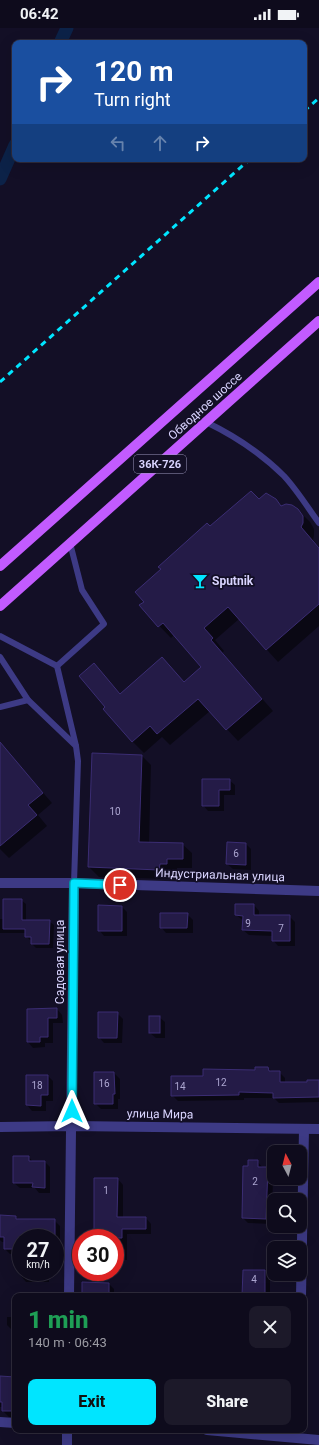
<!DOCTYPE html>
<html lang="en">
<head>
<meta charset="utf-8">
<style>
  :root { --surface:#0e0b1c; --page:#1c1929; --text:#f1f3f6; --muted:#9b9ba3; --line:#2e2b3b; --accent:#00e5ff }
  body { margin:0; font-family:Roboto,sans-serif; background:var(--page); color:var(--text); height:100vh; display:flex; flex-direction:column; font-size:15px; white-space:nowrap }
  * { box-sizing:border-box; margin:0 }
  p { font-size:13px; color:var(--muted) }
  .icon { flex:none; width:22px; height:22px; fill:none; stroke:currentColor; stroke-width:2; stroke-linecap:round; stroke-linejoin:round }
  .map { position:relative; flex:1; overflow:hidden }
  .panel { position:absolute; left:12px; top:1265px; width:295px; height:140px; display:flex; flex-direction:column; background:var(--surface); border-radius:8px; box-shadow:0 4px 16px #0002,0 0 0 1px var(--line) }
  .panel>* { flex:none }
  .top-card { position:absolute; left:12px; top:12px; width:295px; height:122px; border-radius:8px; box-shadow:0 4px 16px #0002,0 0 0 1px var(--line); background:#1a4fa0; color:#fff; overflow:hidden }
  .needle { width:26px; rotate:353deg }
  .tools { position:absolute; left:267px; top:1117px; display:grid; gap:8px }
  .tools a { display:grid; place-items:center; width:40px; height:40px; border-radius:8px; background:var(--surface); box-shadow:0 4px 16px #0002,0 0 0 1px var(--line); font-size:20px }
  .speed { position:absolute; left:12px; top:1201px; display:flex; gap:8px; font-size:20px; font-weight:700; text-align:center }
  .speed>* { display:grid; place-content:center; width:52px; height:52px; border-radius:50%; background:var(--surface); box-shadow:0 4px 16px #0002,0 0 0 1px var(--line); line-height:1 }
  .speed small { font-size:10px; font-weight:400 }
  .speed .limit { border:6px solid #d22; background:#fff; color:#111 }
  .pin { position:absolute; display:grid; place-items:center; width:34px; height:34px; color:#fff; margin:-17px; border:2px solid #fff; border-radius:50%; box-shadow:0 1px 4px #0007 }
  .me { position:absolute; width:44px; margin:-22px; rotate:0deg; stroke-linejoin:round; filter:drop-shadow(0 0 3px #0008) }
  .turn { display:flex; align-items:center; gap:14px; height:84px; padding:0 16px; font-size:18px }
  .turn .icon { width:52px; height:52px; stroke-width:2.5 }
  .turn b { display:block; font-size:28px; line-height:34px }
  .lanes { display:flex; align-items:center; height:38px; padding:0 16px; background:#0003; justify-content:center; gap:20px; direction:ltr }
  .lanes .off { opacity:.35 }
  .round { display:grid; place-items:center; flex:none; width:42px; height:42px; border-radius:8px; background:var(--page) }
  .summary { display:flex; align-items:center; justify-content:space-between; height:68px; padding:0 16px }
  h1 { font-size:24px; font-weight:800; line-height:30px; color:#1e9e55 }
  .button { display:flex; gap:8px; margin-top:auto; padding:8px 16px }
  .button a { flex:1; height:46px; border-radius:8px; background:var(--accent); color:#111; font-size:16px; font-weight:800; line-height:46px; text-align:center }
  .button a+a { background:var(--page); color:var(--text) }
  .status { display:flex; justify-content:space-between; align-items:center; height:28px; padding:0 20px; background:var(--surface); direction:ltr }
  .status svg { height:11px; fill:currentColor }
  .map>svg:first-child { display:block }
  .shadow { fill:#0007 }
  .lines { fill:none; stroke-linecap:round; stroke-linejoin:round }
  .canal { stroke:#0c2248; stroke-width:13 }
  .building { fill:#241b47; stroke:#3b2d73 }
  .service { stroke:#3d3a85; stroke-width:6 }
  .minor { stroke:#3d3a85; stroke-width:10 }
  .primary { stroke:#c25bff; stroke-width:10 }
  .rail { stroke:#00e5ff; stroke-width:3; stroke-dasharray:6 5; stroke-linecap:butt }
  .route-casing { stroke:#0095a6; stroke-width:10 }
  .route { stroke:#00e5ff; stroke-width:7 }
  .labels { text-anchor:middle; dominant-baseline:central; stroke-width:3.5; stroke-linejoin:round; paint-order:stroke }
  .number-label { font-size:10px; fill:#aca6d1 }
  .shield { fill:#130f26; stroke:#9e99be; stroke-width:1 }
  .shield-label { font-size:11px; font-weight:bold; fill:#d9d4ff }
  .street-label { font-size:12px; fill:#d9d4ff; stroke:#130f26 }
  .poi-label { font-size:12px; font-weight:bold; fill:#d9d4ff; stroke:#130f26; text-anchor:start }
</style>
</head>
<body>
<div class="status"><b>06:42</b><svg viewBox="0 0 49 12"><path d="M0 12V9h3v3zM5 12V6h3v6zM10 12V3h3v9zM15 12V0h3v12zM26 1h20v11H26zM47 4h2v5h-2z"/></svg></div>
<div class="map">
<svg width="319" height="1417" viewBox="0 0 319 1417">
  <rect width="100%" height="100%" fill="#130f26"/>
  <g class="shadow">
    <path d="M259 472H275L282 478 298 482 310 494 314 501V507L313 512 319 519V598L278 634 239 591 215 612 224 623 222 625 273 683 238 713 210 683 170 717 162 709 144 725 132 713 107 679 94 637 121 666 162 631 184 654 202 639 174 607 171 610 140 578 210 499Z"/>
    <path d="M5 721 52 775 38 787 47 798 9 830 0 821V725Z"/>
    <path d="M142 728 151 737 149 815 182 816 192 825V840H177V845H169V851L99 849 89 839Z"/>
    <path d="M229 752 235 757V767H224V783H208L203 777Z"/>
    <path d="M246 816 251 821V842L233 841 227 836Z"/>
    <path d="M21 872 26 876V893H49L54 897 53 920H36L32 916V912H30L26 908V905H0V891H4Z"/>
    <path d="M254 877 259 883V888H289L295 894V918H278L273 912V908L249 907 243 902 244 893 236 887Z"/>
    <path d="M122 879 127 884V908H104L99 902Z"/>
    <path d="M187 886 193 892V905H166L161 899Z"/>
    <path d="M57 981 62 987 63 995H53V1015H45V1019L33 1020 28 1014V982Z"/>
    <path d="M117 985 123 991 122 1015H104L99 1009Z"/>
    <path d="M159 989 165 994V1010H156L150 1005Z"/>
    <path d="M268 1040 273 1044H279L285 1050V1055H308L319 1053V1074L279 1075 274 1070H244V1072L178 1073 172 1067 204 1049 256 1043Z"/>
    <path d="M95 1045H114L120 1051V1071H118V1081H101L95 1075Z"/>
    <path d="M48 1048 53 1053V1073H46V1083H32L27 1077Z"/>
    <path d="M14 1129H29L33 1134H45L50 1139V1165H39L35 1160H20L14 1155Z"/>
    <path d="M257 1133 263 1140H267L273 1145 272 1196 248 1195 243 1190 249 1140Z"/>
    <path d="M118 1151 123 1157V1190H146L151 1196V1206H127V1232H115V1210H95Z"/>
    <path d="M0 1188 16 1189 19 1192H54L60 1198V1212H55V1210H21V1226H10L5 1221V1214H2L0 1212Z"/>
    <path d="M21 1240V1244H49V1254H26L21 1248Z"/>
    <path d="M265 1243 270 1249V1268H243Z"/>
    <path d="M109 1256 114 1261V1268H83Z"/>
    <path d="M7 1289H15V1302H12L7 1297Z"/>
    <path d="M0 1349 15 1350V1389H9L3 1383V1379H0Z"/>
  </g>
  <g class="lines">
    <g class="canal">
      <path d="M60 15 67 0"/>
      <path d="M0 151 15 117"/>
    </g>
  </g>
  <g class="building">
    <path d="M251 463 259 471 266 465 276 471 281 478 286 476 292 477 298 481 303 488V495L301 499 319 520V576L266 622 228 579 204 600 213 610 211 612 262 671 226 702 198 671 157 706 150 698 132 714 103 681 105 679 79 648 94 635 120 666 162 629 184 654 201 639 163 595 158 599 139 577 144 574 135 564 161 541 158 539 207 495 210 498Z"/>
    <path d="M0 714 43 765 28 777 37 787 0 818Z"/>
    <path d="M92 725 142 727 139 814 183 815V831H167V836H160L159 842 88 839Z"/>
    <path d="M202 751H230V762H219V778H202Z"/>
    <path d="M227 814 246 815V837L226 836Z"/>
    <path d="M3 871H22V892H50L49 916H31V909H25V901H3Z"/>
    <path d="M235 876H254V887H290V913H272V903L242 902 243 888 235 887Z"/>
    <path d="M98 877 122 878V903H98Z"/>
    <path d="M160 885H188L187 900H160Z"/>
    <path d="M57 980V990H48V1009H40V1014H27V981Z"/>
    <path d="M98 984H118L117 1010H98Z"/>
    <rect x="149" y="988" width="11" height="17"/>
    <path d="M255 1039H268L269 1043H280V1054H307V1052H319V1069L273 1070V1065L239 1064V1067L171 1068V1048H203V1041L255 1042Z"/>
    <path d="M94 1044H114L115 1066H113V1076H94Z"/>
    <path d="M26 1047H48V1067H41V1078L26 1077Z"/>
    <path d="M13 1128H29V1133H45V1160L32 1159 33 1155H13Z"/>
    <path d="M248 1132H258V1139H268L266 1191 242 1190 243 1138H248Z"/>
    <path d="M94 1150H118L117 1189H146V1201H122V1210H94Z"/>
    <path d="M0 1187 16 1188V1191H55V1207H44V1210H21V1221H4V1209H0Z"/>
    <path d="M243 1242H265V1268H242Z"/>
    <path d="M82 1254 109 1255V1268H82Z"/>
    <path d="M0 1348 15 1349V1383H2V1374H0Z"/>
  </g>
  <g class="lines">
    <g class="service">
      <path d="M206 394C235 408 261 425 284 448 297 462 308 480 319 495"/>
      <path d="M0 608 57 638 104 596 82 562 70 515"/>
      <path d="M0 629 28 672 76 718 78 733 74 855"/>
      <path d="M57 638 76 718"/>
      <path d="M0 679 28 672"/>
    </g>
    <g class="minor">
      <path d="M0 855H74L319 863"/>
      <path d="M0 1099 72 1098 319 1101"/>
      <path d="M69 1268 74 855"/>
      <path d="M301 1268 304 1101"/>
      <path d="M0 1394 15 1395"/>
      <path d="M207 1402 319 1412"/>
      <path d="M67 1417V1402"/>
    </g>
    <g class="primary">
      <path d="M0 538 319 254"/>
      <path d="M0 578 319 293"/>
    </g>
    <g class="rail">
      <path d="M304 83 319 70"/>
      <path d="M0 354 250 131"/>
    </g>
  </g>
  <g class="lines">
    <g class="route-casing">
      <path id="route" d="M72 1083 74 855 120 857"/>
    </g>
    <use href="#route" class="route"/>
  </g>
  <defs>
    <g id="bar-bare" transform="scale(1.2)"><path d="M-6-5H6L.8 .8V4.5H3.5V6h-7V4.5H-.8V.8Z" fill="#00e5ff" stroke="#130f26" stroke-width="2.5" paint-order="stroke"/></g>
  </defs>
  <g fill-rule="evenodd">
    <use href="#bar-bare" x="200" y="553"/>
  </g>
  <g class="labels">
    <g class="number-label">
      <text x="115" y="783">10</text>
      <text x="236" y="825">6</text>
      <text x="248" y="895">9</text>
      <text x="281" y="900">7</text>
      <text x="221" y="1054">12</text>
      <text x="104" y="1055">16</text>
      <text x="37" y="1057">18</text>
      <text x="180" y="1058">14</text>
      <text x="255" y="1153">2</text>
      <text x="106" y="1162">1</text>
      <text x="254" y="1251">4</text>
    </g>
    <rect class="shield" x="134" y="427" width="52" height="18" rx="3"/>
    <g class="shield-label">
      <text x="160" y="436">36К-726</text>
    </g>
    <g class="street-label">
      <text transform="translate(205 378) rotate(-42)">Обводное шоссе</text>
      <text transform="translate(220 847) rotate(2)">Индустриальная улица</text>
      <text transform="translate(60 934) rotate(-90)">Садовая улица</text>
      <text transform="translate(160 1086) rotate(1)">улица Мира</text>
    </g>
    <g class="poi-label">
      <text x="212" y="553">Sputnik</text>
    </g>
  </g>
</svg>
<div class="tools">
<a><svg class="needle" viewBox="-14 -14 28 28"><path d="M0-13l5 13h-10z" fill="#e53935"/><path d="M0 13l5-13h-10z" fill="#9b9ba3"/></svg></a>
<a><svg class="icon" aria-label="search" viewBox="0 0 24 24"><circle cx="10" cy="10" r="6"/><path d="M15 15l6 6"/></svg></a>
<a><svg class="icon" aria-label="layers" viewBox="0 0 24 24"><path d="M12 4l9 5-9 5-9-5zM3 14l9 5 9-5"/></svg></a>
</div>
<div class="speed"><div>27<small>km/h</small></div><div class="limit">30</div></div>
<div class="pin" style="left:120px;top:857px;background:#d93025"><svg class="icon" aria-label="arrive" viewBox="0 0 24 24"><path d="M6 21V4h12l-3 4 3 4H6"/></svg></div>
<svg class="me" style="left:72px;top:1083px" viewBox="-20 -20 40 40"><path d="M0-17L14 15 0 8-14 15z" fill="#00e5ff" stroke="#fff" stroke-width="4"/></svg>
<div class="top-card">
<div class="turn"><svg class="icon" aria-label="right" viewBox="0 0 24 24"><path d="M7 20v-9h11M14 6l5 5-5 5"/></svg><div><b>120 m</b>Turn right</div></div>
<div class="lanes"><svg class="icon off" aria-label="left" viewBox="0 0 24 24"><path d="M17 20v-9H6M10 6l-5 5 5 5"/></svg><svg class="icon off" aria-label="ahead" viewBox="0 0 24 24"><path d="M12 20V5M6 11l6-6 6 6"/></svg><svg class="icon" aria-label="right" viewBox="0 0 24 24"><path d="M7 20v-9h11M14 6l5 5-5 5"/></svg></div>
</div>
<section class="panel">
<div class="summary"><div><h1>1 min</h1><p>140 m · 06:43</p></div><a class="round"><svg class="icon" aria-label="close" viewBox="0 0 24 24"><path d="M6 6l12 12M18 6L6 18"/></svg></a></div>
<div class="button"><a>Exit</a><a>Share</a></div>
</section>
</div>
</body>
</html>
